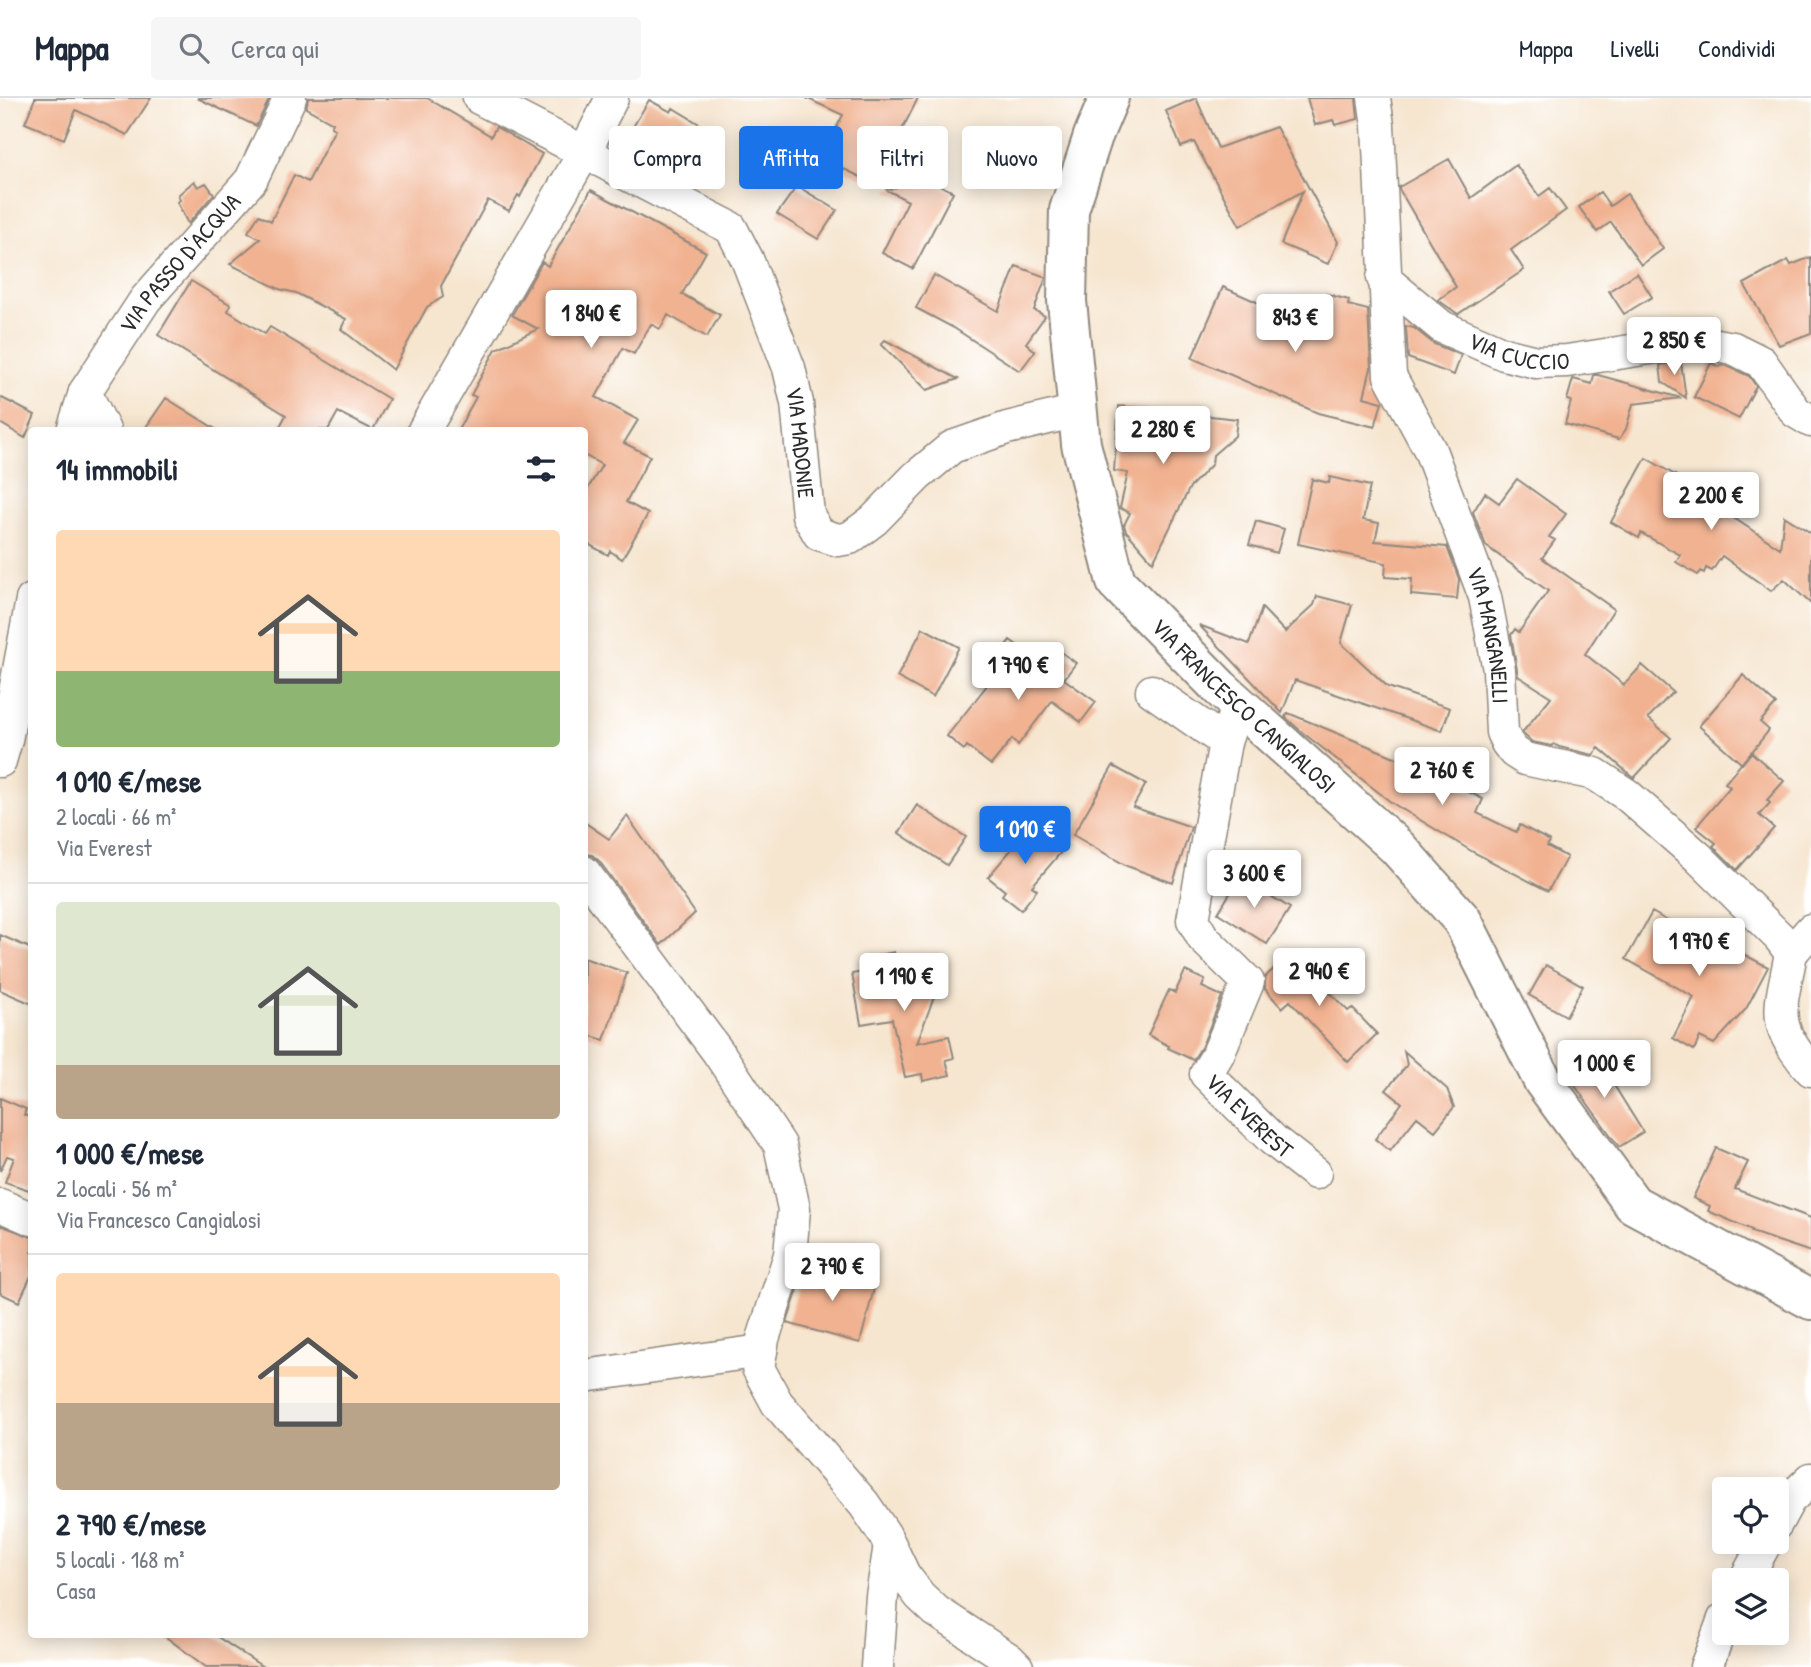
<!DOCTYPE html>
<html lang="it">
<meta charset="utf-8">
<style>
body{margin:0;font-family:"Patrick Hand",sans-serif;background:#f6f6f7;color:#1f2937;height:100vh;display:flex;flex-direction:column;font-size:26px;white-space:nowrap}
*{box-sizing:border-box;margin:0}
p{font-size:23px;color:#747a83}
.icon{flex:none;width:38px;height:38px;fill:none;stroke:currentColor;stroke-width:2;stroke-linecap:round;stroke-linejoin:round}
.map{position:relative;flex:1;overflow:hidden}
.side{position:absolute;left:28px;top:329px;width:560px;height:1211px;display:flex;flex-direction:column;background:#fff;border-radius:7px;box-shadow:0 4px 18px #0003}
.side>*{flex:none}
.hud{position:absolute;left:609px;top:28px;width:665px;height:63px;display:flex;gap:14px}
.controls{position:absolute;left:1712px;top:1379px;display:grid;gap:14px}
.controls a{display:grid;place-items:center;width:77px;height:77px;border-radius:7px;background:#fff;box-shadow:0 4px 18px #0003;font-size:35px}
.price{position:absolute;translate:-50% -60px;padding:0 16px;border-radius:7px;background:#fff;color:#222;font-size:23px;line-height:46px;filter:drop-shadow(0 2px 4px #0008)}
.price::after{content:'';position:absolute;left:50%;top:42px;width:21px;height:16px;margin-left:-10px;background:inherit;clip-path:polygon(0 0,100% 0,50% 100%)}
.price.current{background:#1a73e8;color:#fff}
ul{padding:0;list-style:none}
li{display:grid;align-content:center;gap:14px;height:371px;padding:0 28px}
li+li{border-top:2px solid #e0e1e3}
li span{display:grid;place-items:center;height:217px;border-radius:7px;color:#555}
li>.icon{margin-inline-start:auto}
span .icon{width:126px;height:126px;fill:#fffc;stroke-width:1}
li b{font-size:30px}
h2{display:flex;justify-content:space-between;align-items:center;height:84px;padding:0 28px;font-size:30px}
.chip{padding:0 24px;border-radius:7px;background:#fff;box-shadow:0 4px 18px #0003;font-size:24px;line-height:63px}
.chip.current{background:#1a73e8;color:#fff}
header{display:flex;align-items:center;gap:42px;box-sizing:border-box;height:98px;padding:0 35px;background:#fff;border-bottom:2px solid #e0e1e3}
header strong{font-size:33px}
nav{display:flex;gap:38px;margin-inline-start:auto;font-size:24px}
.search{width:490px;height:63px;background:#f6f6f7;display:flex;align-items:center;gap:18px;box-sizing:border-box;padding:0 24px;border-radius:7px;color:#747a83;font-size:26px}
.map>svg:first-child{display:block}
.building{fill:#f1b291}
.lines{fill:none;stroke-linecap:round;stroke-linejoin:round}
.minor-casing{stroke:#90887e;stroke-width:35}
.tertiary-casing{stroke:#90887e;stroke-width:42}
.minor{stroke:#fff;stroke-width:32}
.tertiary{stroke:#fff;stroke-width:38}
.labels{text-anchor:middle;stroke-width:5;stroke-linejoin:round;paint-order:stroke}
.street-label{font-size:23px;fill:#2b2b2b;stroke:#fff}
</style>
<header>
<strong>Mappa</strong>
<div class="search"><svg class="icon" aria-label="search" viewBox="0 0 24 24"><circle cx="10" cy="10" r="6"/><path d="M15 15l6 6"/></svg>Cerca qui</div>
<nav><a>Mappa</a><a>Livelli</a><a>Condividi</a></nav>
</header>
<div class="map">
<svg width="1811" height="1569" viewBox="0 0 1811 1569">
<rect width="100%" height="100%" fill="#fff"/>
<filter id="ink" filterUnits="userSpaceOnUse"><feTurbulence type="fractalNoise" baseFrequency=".0143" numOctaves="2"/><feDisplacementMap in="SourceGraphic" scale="14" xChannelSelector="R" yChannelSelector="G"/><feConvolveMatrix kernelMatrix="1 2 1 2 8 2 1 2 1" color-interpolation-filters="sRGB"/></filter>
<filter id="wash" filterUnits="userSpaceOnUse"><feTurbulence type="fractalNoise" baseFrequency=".00686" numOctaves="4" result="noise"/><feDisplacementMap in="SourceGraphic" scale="28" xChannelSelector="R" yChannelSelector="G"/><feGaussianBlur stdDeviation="1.57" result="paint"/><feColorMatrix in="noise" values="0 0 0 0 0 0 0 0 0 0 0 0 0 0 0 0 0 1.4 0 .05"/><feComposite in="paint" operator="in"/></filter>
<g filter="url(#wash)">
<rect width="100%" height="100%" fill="#f6e6d0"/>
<g id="blocks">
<path class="building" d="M 35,0 L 151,0 L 127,37 L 76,12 L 64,41 L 25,25 Z
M 197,0 L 270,0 L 256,28 Z
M 308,0 L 427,0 L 491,38 L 496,29 L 542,56 L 520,99 L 518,97 L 509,113 L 488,102 L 441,188 L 443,199 L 427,209 L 393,272 L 341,231 L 346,221 L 296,195 L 279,191 L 230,166 L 260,141 L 248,134 L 259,117 L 271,123 L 294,77 L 308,84 L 335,31 L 331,29 L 333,25 L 306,10 Z
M 806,0 L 918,0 L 875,86 L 821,60 L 843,17 Z
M 1196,0 L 1218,50 L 1276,29 L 1338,144 L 1328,166 L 1281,146 L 1303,93 L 1240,128 L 1194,44 L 1181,49 L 1166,13 Z
M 1307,0 L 1356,0 L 1358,21 L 1335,27 L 1333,22 L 1315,27 Z
M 649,2 L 671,14 L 673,10 L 701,27 L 699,30 L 705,33 L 680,76 L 624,44 Z
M 1449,61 L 1471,100 L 1516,67 L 1539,98 L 1550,90 L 1566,112 L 1511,152 L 1524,172 L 1458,216 L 1438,202 L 1456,189 L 1399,91 L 1399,89 Z
M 926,80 L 953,94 L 913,171 L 882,155 L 908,103 L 887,92 Z
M 194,83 L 198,89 L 206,85 L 214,96 L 188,126 L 177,104 L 180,102 L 178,97 Z
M 797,88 L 837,112 L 818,141 L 777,116 Z
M 591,92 L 706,154 L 682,196 L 720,217 L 707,239 L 668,217 L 660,231 L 651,226 L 634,256 L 623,250 L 596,299 L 638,322 L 624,345 L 650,358 L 626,404 L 648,416 L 622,461 L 610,453 L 608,457 L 584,444 L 584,397 L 602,367 L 584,357 L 584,332 L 458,332 L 476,299 L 471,297 L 496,251 L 538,231 L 512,217 L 542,164 L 548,168 Z
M 1600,94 L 1610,108 L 1627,96 L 1663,151 L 1641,167 L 1611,124 L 1597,134 L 1579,109 Z
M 1811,159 L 1811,235 L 1779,247 L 1744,186 L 1788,162 L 1791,167 Z
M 1016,168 L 1046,179 L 1034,212 L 1045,218 L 1026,245 L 1035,253 L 1020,273 L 954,230 L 916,210 L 934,177 L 998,213 Z
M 1637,175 L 1652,199 L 1624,216 L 1609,193 Z
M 191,183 L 231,207 L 228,213 L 265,236 L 270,229 L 389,301 L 373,332 L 338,314 L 328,332 L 278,332 L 286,317 L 158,237 Z
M 1223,189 L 1317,231 L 1326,196 L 1349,202 L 1348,207 L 1368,212 L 1371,270 L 1364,299 L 1382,304 L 1375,329 L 1318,315 L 1192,260 Z
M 1406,228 L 1414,230 L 1434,246 L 1461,257 L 1454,277 L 1408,260 Z
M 885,242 L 958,281 L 927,292 L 881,246 Z
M 1681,264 L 1686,300 L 1662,284 L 1660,267 Z
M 1711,265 L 1720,269 L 1721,267 L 1727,268 L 1749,278 L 1756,288 L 1739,321 L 1694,299 Z
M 1594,277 L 1598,277 L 1681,300 L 1633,306 L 1626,331 L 1619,341 L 1565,326 L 1571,303 L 1567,302 L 1573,281 L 1592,286 Z
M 0,299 L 35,317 L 25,340 L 0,325 Z
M 166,300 L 217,332 L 144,332 Z
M 1119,308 L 1237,321 L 1235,338 L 1213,357 L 1212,366 L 1190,389 L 1153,464 L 1126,433 L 1124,427 L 1130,415 L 1120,410 L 1128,375 L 1114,373 Z
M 1646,360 L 1721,404 L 1718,410 L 1780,450 L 1784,418 L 1811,435 L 1811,506 L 1784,481 L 1771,493 L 1722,458 L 1712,473 L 1706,470 L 1704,475 L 1701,473 L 1698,477 L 1676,464 L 1680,457 L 1641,435 L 1639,440 L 1611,424 Z
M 1330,379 L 1370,388 L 1363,422 L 1379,425 L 1375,443 L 1447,449 L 1459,481 L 1457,501 L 1411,497 L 1412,481 L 1385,479 L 1386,465 L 1298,446 L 1312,381 L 1329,385 Z
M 1517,381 L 1566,416 L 1549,439 L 1555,442 L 1542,460 L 1614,511 L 1585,556 L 1624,587 L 1642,567 L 1673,594 L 1648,620 L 1671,640 L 1634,680 L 1599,650 L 1593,657 L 1559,649 L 1554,646 L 1552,648 L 1532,644 L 1522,635 L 1551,599 L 1518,578 L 1511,537 L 1515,531 L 1519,534 L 1548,493 L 1486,448 L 1473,414 L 1485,395 L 1499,405 Z
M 1256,423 L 1284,431 L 1277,455 L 1249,447 Z
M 1317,498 L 1352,507 L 1341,545 L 1388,589 L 1450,610 L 1442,633 L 1295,582 L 1282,615 L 1199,527 L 1249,546 L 1262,510 L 1285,534 L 1314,507 Z
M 923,530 L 959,549 L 933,599 L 897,579 Z
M 1010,542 L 1046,568 L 1057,551 L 1076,565 L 1064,581 L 1096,604 L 1081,624 L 1052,603 L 1018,647 L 1012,641 L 991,667 L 967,648 L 964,652 L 947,638 L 1003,567 L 995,562 Z
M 1743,577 L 1776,606 L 1760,624 L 1769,632 L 1742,666 L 1699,628 Z
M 1288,615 L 1414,667 L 1483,701 L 1477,715 L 1516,734 L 1520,727 L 1550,743 L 1547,748 L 1567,759 L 1548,793 L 1473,754 L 1392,705 L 1302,634 L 1285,619 Z
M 1751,654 L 1784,683 L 1767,702 L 1770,705 L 1759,717 L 1774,730 L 1737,772 L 1713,748 L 1716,745 L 1696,729 L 1730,689 L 1725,685 Z
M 1113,668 L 1146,686 L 1133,709 L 1191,729 L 1173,785 L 1127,768 L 1073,737 Z
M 917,707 L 966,739 L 947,767 L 899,735 Z
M 627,718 L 695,815 L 661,847 L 599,763 L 592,757 L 584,756 L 584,724 L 609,741 Z
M 1032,727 L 1063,752 L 1032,788 L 1037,792 L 1021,812 L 1002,797 L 1005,793 L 988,779 Z
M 1240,779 L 1290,810 L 1267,846 L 1218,815 Z
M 1652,814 L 1718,852 L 1722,845 L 1768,869 L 1746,911 L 1714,946 L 1700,939 L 1694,952 L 1673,940 L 1694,899 L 1626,861 Z
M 0,837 L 32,851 L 32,906 L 0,892 Z
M 894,854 L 896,866 L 914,872 L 923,870 L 939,885 L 917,945 L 949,938 L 954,960 L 946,962 L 950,977 L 923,983 L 922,976 L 905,979 L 892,921 L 861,926 L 852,876 L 873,872 L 871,859 Z
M 584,860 L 627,875 L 604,942 L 584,936 Z
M 1286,860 L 1298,873 L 1304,868 L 1348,913 L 1352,910 L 1377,936 L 1348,964 L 1290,903 L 1282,910 L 1265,891 L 1265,879 Z
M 1546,867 L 1583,888 L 1566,918 L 1529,897 Z
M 1185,873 L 1205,882 L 1202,889 L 1222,898 L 1202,948 L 1193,962 L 1168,950 L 1169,948 L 1148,937 L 1169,892 L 1175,895 Z
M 1404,953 L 1447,991 L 1454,1009 L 1435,1033 L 1417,1019 L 1390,1053 L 1375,1041 L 1402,1005 L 1386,992 L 1407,967 Z
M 1594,955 L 1643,1034 L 1619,1049 L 1565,974 Z
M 0,1000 L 26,1011 L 24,1017 L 32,1020 L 32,1093 L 5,1084 L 14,1060 L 7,1058 L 0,1073 Z
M 1716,1050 L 1748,1064 L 1735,1091 L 1811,1120 L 1811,1154 L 1751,1134 L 1752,1132 L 1708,1113 L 1710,1108 L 1693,1100 Z
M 0,1127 L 32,1139 L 32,1176 L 19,1204 L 0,1195 Z
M 807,1164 L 876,1183 L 860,1245 L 787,1225 Z
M 162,1536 L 213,1536 L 263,1569 L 206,1569 Z"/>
</g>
</g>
<g filter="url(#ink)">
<use href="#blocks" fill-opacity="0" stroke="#90887e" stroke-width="2"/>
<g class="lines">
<g class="minor-casing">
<g id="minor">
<path id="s1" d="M 479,0 L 731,130 L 747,161 L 789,270 L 797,305 L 808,417 L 819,436 L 838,442 L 850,440 L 874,422 L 917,378 L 952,349 L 1007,330 L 1077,313"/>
<path id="s2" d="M 1374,0 L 1378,27 L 1390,278 L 1430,352 L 1485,499 L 1499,572 L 1502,634 L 1507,645 L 1514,654 L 1525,661 L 1595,676 L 1627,697 L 1698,759 L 1779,839 L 1791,855 C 1781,911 1769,925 1811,972"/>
<path id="s3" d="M 1383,180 L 1442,229 L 1504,256 L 1536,264 L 1567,263 L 1694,243 L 1733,250 L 1761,264 L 1796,314 L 1811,323"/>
<path d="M 85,294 L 104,332"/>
<path id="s4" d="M 73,332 L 85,294 L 145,202 L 251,82 L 290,0"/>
<path d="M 424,332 L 584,55 L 612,0"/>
<path d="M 1152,593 L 1225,644"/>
<path id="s5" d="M 1238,606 L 1225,644 L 1193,822 L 1203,840 L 1248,884 L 1218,956 L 1206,976 L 1273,1042 L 1315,1075"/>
<path d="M 0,663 L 6,642 L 32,502"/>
<path d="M 584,774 L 718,954 L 780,1047 L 794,1111 L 790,1157 L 763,1241 L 758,1270 L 777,1305 L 864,1406 L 885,1437 L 904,1477 L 920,1498 L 936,1513 L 1009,1561 L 1017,1569"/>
<path d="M 1791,855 L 1811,832"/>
<path d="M 0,1107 L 32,1121"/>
<path d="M 584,1278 L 761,1253"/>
<path d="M 1776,1426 L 1789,1402 L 1811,1381"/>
<path d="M 1745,1482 L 1766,1444"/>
<path d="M 877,1569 L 882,1498 L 890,1447"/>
<path d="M 1706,1569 L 1724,1521"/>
</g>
</g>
<g class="tertiary-casing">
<g id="tertiary">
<path id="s6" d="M 1109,0 L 1093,38 L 1069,112 L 1067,203 L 1081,346 L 1116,484 L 1220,590 L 1397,749 L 1462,822 L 1543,983 L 1633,1106 L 1811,1202"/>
</g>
</g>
<use href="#minor" class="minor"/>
<use href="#tertiary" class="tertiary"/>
</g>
</g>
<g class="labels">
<g class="street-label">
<text dy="8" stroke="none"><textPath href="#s4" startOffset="200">VIA PASSO D'ACQUA</textPath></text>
<text dy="8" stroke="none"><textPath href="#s3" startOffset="159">VIA CUCCIO</textPath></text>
<text dy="8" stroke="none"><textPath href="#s1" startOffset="511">VIA MADONIE</textPath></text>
<text dy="8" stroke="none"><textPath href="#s2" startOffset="558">VIA MANGANELLI</textPath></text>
<text dy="8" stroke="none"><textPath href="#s6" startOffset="674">VIA FRANCESCO CANGIALOSI</textPath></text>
<text dy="8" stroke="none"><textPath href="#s5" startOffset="466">VIA EVEREST</textPath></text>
</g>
</g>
</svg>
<div class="controls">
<a><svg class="icon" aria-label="locate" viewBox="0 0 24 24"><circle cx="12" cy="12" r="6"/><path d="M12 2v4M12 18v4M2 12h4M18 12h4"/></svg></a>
<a><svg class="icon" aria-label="layers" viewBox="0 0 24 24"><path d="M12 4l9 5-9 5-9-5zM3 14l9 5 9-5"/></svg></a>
</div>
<b class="price" style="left:591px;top:252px">1 840 €</b>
<b class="price" style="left:1295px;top:256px">843 €</b>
<b class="price" style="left:1674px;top:279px">2 850 €</b>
<b class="price" style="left:1163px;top:368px">2 280 €</b>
<b class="price" style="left:1711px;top:434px">2 200 €</b>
<b class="price" style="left:1018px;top:604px">1 790 €</b>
<b class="price" style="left:1442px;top:709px">2 760 €</b>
<b class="price current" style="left:1025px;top:768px">1 010 €</b>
<b class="price" style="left:1254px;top:812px">3 600 €</b>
<b class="price" style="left:1699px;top:880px">1 970 €</b>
<b class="price" style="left:1319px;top:910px">2 940 €</b>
<b class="price" style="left:904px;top:915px">1 190 €</b>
<b class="price" style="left:1604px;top:1002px">1 000 €</b>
<b class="price" style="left:832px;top:1205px">2 790 €</b>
<div class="hud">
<a class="chip">Compra</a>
<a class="chip current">Affitta</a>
<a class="chip">Filtri</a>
<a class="chip">Nuovo</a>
</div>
<section class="side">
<h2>14 immobili<svg class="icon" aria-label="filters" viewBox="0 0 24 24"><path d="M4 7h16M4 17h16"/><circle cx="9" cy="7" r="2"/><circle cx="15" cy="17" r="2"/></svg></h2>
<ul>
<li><span style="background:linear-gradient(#ffd9b3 65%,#8fb573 0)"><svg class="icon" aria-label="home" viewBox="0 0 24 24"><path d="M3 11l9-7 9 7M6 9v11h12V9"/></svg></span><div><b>1 010 €/mese</b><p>2 locali · 66 m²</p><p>Via Everest</p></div></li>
<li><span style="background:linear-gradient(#dfe7d0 75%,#b9a48a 0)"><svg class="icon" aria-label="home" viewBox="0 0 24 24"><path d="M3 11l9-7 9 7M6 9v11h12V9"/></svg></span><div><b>1 000 €/mese</b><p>2 locali · 56 m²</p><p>Via Francesco Cangialosi</p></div></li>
<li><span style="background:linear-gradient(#ffd9b3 60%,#b9a48a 0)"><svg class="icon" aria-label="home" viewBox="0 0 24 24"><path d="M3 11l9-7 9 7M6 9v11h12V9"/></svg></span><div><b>2 790 €/mese</b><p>5 locali · 168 m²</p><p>Casa</p></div></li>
</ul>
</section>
</div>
